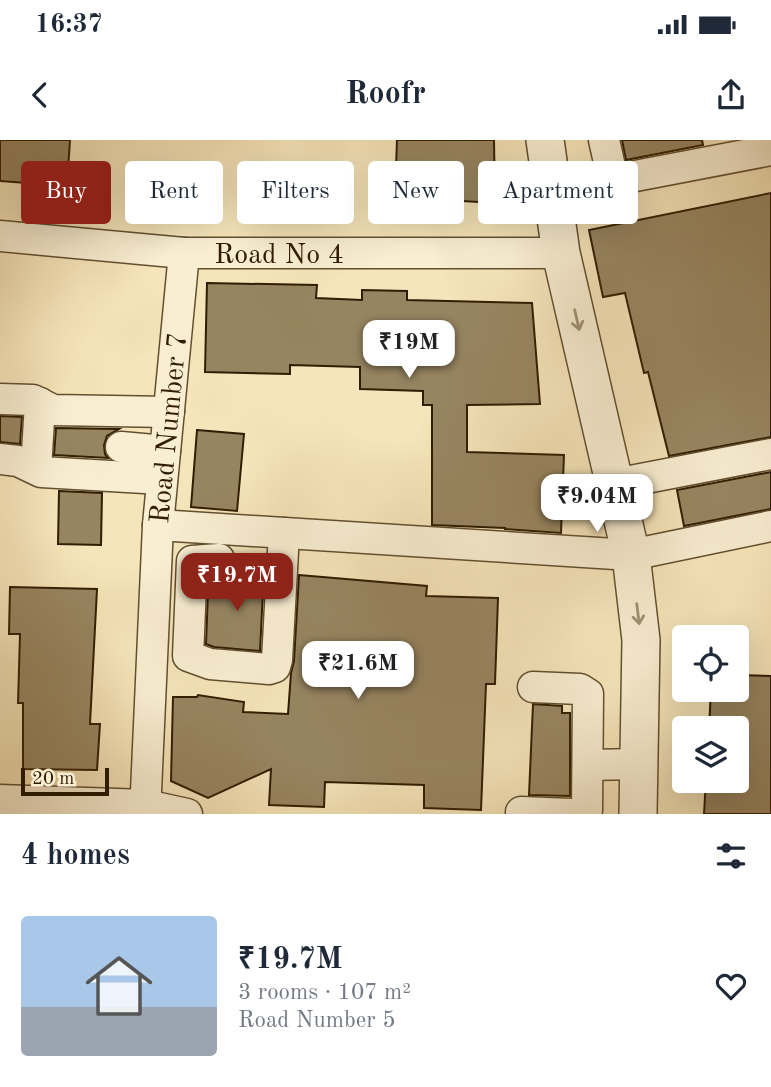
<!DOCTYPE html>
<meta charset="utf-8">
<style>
body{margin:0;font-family:"Old Standard TT",serif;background:#f6f6f7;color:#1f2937;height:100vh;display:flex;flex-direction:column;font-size:26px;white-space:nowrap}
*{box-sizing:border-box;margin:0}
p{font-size:23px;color:#747a83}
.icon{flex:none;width:38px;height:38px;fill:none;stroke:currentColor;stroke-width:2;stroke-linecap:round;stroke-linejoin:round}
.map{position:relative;height:674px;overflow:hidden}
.panel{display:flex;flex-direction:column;background:#fff;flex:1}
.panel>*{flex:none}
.top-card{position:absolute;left:21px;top:21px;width:730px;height:63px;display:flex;gap:14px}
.tools{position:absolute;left:672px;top:485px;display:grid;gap:14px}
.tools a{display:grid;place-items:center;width:77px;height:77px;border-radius:7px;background:#fff;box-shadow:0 7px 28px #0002;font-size:35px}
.scale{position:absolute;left:21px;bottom:18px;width:88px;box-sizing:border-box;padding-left:7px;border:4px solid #311d01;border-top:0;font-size:19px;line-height:24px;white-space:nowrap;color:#311d01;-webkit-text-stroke:5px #f9eed2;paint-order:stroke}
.price{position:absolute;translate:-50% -60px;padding:0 16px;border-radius:14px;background:#fff;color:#222;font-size:23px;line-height:46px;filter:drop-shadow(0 2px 4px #0008)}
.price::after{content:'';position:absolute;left:50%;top:42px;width:21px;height:16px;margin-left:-10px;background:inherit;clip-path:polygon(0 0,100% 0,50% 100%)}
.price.selected{background:#8f2418;color:#fff}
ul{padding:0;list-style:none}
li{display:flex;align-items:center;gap:21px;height:175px;padding:0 21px}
li span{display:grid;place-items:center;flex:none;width:196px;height:140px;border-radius:7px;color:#555}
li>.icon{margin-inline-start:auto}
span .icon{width:84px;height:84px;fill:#fffc;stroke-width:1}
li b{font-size:30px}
h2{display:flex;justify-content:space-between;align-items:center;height:84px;padding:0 21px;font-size:30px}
.chip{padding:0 24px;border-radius:7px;background:#fff;box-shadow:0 7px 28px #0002;font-size:24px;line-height:63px}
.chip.selected{background:#8f2418;color:#fff}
.status{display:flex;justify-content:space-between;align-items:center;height:49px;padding:0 35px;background:#fff;direction:ltr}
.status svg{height:19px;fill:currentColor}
header{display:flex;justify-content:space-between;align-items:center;height:91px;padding:0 21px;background:#fff;font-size:32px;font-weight:700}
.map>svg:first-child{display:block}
.building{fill:#978561;stroke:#311d01;stroke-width:2}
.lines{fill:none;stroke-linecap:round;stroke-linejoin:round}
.minor-casing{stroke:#624f2f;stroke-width:33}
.tertiary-casing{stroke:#624f2f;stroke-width:40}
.minor{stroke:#f9eed2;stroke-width:30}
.tertiary{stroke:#f9eed2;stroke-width:37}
.oneway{stroke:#9f9074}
.labels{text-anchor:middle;stroke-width:7;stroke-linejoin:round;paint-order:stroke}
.street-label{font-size:28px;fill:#311d01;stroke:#f9eed2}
</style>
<div class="status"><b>16:37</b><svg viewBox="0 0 49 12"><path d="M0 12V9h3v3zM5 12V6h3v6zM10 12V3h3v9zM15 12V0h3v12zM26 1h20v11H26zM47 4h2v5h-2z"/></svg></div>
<header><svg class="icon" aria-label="back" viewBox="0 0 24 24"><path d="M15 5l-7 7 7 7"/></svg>Roofr<svg class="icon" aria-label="share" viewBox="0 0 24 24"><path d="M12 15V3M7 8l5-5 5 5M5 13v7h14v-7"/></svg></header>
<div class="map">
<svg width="771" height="674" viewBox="0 0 771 674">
<rect width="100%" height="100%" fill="#f6e5ba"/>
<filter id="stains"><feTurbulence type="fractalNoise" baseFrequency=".00286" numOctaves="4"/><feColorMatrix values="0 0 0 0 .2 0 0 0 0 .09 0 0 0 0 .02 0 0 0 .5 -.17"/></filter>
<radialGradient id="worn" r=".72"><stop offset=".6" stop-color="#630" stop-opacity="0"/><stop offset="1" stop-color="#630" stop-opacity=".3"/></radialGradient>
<path class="building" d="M 0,0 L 70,0 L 67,46 L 0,41 Z
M 397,0 L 494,0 L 495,63 L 395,57 Z
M 622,0 L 702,0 L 703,5 L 626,20 Z
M 771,53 L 771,297 L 669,316 L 648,232 L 644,233 L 625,153 L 603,157 L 589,90 Z
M 207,143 L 317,145 L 316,158 L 362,160 L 362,150 L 407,151 L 407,160 L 532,163 L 540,264 L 467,265 L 467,312 L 564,315 L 561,393 L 505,389 L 505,388 L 432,385 L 432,265 L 423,265 L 423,251 L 360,249 L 360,227 L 290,225 L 290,234 L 205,232 Z
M 0,276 L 22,277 L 20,304 L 0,302 Z
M 56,288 L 119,289 L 107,296 L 104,305 L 105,314 L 108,318 L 54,315 Z
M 197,290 L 244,294 L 237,371 L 191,367 Z
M 771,332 L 771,369 L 684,386 L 677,350 Z
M 59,351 L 102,353 L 101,405 L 58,404 Z
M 234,430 L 264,431 L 260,511 L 214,507 L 206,504 L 208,451 L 233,451 Z
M 299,435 L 427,446 L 426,456 L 498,458 L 495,544 L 486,544 L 481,670 L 424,668 L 424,645 L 325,642 L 324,667 L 269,665 L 271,629 L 208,658 L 171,641 L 173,557 L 197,557 L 198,555 L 244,562 L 243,572 L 288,574 L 291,533 L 294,521 Z
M 10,447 L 97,449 L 90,584 L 100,584 L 97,630 L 23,629 L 23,563 L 18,563 L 20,494 L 9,494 Z
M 737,535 L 771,536 L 771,674 L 704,674 L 706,640 L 737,640 L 737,588 L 709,588 L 711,550 L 737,550 Z
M 533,564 L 562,566 L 562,573 L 570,573 L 570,656 L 529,655 Z"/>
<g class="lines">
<g class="minor-casing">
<g id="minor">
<path d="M 604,0 L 613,40"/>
<path d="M 552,52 L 771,10"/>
<path id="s1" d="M 0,96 L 184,113 L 561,113"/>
<path d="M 0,259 L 33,260 L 53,270 L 169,272"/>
<path d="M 121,307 L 165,311"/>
<path d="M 0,319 L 18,321 L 41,332 L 162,339"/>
<path d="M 36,329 L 40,263"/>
<path d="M 615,344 L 771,314"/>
<path d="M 158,385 L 631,415 L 771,386"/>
<path d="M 219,419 L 192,421 L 188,516 L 210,524 L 269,529 L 275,527 L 277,520 L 284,393"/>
<path d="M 533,547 L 580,549 L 588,554 L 587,670 L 584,674"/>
<path d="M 588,625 L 639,624"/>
<path d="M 0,660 L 146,665 L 187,674"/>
<path d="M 521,672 L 571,674"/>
<path id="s2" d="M 145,674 L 158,385 L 184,113"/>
</g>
</g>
<g class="tertiary-casing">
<path id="tertiary" d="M 545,0 L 561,113 L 631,415 L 641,500 L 638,674"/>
</g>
<use href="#minor" class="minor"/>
<use href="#tertiary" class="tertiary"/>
</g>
<defs><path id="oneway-shaft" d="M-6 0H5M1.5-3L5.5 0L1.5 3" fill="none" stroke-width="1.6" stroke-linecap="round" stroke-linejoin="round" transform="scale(1.75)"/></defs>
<g class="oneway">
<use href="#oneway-shaft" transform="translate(577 180) rotate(77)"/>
<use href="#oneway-shaft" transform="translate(638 474) rotate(83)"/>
</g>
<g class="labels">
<g class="street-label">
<text dy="10" stroke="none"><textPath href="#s1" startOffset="280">Road No 4</textPath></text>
<text dy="10" stroke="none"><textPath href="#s2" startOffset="387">Road Number 7</textPath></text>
</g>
</g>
<rect width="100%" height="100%" filter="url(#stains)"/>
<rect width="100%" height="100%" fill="url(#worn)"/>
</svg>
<div class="tools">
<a><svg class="icon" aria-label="locate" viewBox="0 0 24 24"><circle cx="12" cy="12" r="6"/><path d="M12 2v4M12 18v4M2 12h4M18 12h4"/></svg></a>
<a><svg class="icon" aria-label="layers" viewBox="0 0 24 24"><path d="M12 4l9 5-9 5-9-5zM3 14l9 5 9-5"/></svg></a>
</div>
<div class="scale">20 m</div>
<b class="price" style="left:409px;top:240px">₹19M</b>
<b class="price" style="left:597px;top:394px">₹9.04M</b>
<b class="price selected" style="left:237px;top:473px">₹19.7M</b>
<b class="price" style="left:358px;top:561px">₹21.6M</b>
<div class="top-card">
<a class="chip selected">Buy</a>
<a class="chip">Rent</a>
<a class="chip">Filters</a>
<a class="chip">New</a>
<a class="chip">Apartment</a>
</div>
</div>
<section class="panel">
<h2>4 homes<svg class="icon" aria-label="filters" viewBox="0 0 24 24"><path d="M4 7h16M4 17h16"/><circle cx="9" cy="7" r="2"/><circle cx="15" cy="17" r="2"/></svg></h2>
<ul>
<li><span style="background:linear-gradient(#a9c7e8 65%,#9aa5b1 0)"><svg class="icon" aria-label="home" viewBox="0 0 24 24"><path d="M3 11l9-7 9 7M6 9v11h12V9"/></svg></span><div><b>₹19.7M</b><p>3 rooms · 107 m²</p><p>Road Number 5</p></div><svg class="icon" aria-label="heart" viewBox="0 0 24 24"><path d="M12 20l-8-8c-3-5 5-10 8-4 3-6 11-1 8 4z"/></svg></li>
</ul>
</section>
